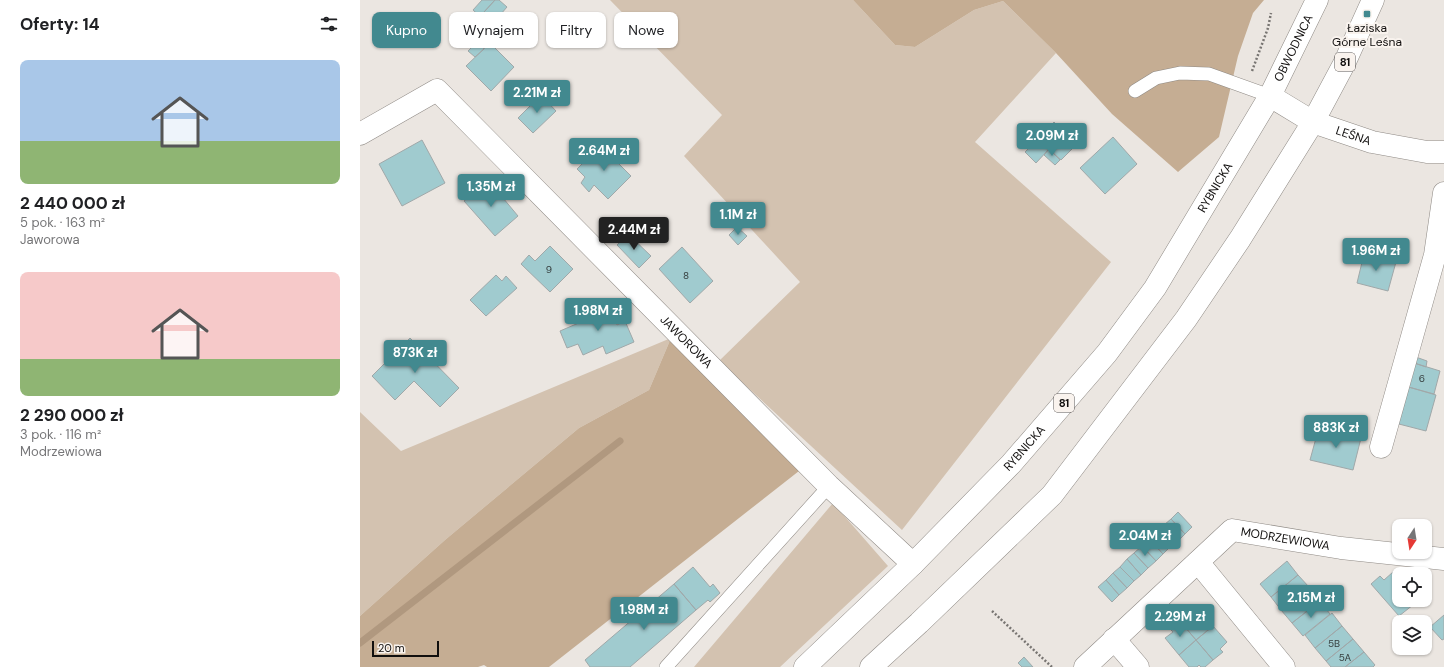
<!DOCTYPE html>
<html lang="pl">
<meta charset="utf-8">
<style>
body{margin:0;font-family:"DM Sans",sans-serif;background:#f2f2f2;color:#202124;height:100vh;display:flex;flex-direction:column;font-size:15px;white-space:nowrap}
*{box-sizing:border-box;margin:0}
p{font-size:13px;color:#757577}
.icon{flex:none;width:22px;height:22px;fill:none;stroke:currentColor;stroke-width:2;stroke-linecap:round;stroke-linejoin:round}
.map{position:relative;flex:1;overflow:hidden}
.sheet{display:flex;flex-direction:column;background:#fff;width:360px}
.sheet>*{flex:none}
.banner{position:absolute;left:12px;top:12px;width:380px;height:36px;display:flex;gap:8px}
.needle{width:26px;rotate:192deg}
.fabs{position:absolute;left:1032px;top:519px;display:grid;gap:8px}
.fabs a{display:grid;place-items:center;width:40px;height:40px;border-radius:8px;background:#fff;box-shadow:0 1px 3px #0004;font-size:20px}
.scale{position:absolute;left:12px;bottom:10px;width:67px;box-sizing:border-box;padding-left:4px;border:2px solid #110f0e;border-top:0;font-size:11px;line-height:14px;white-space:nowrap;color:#110f0e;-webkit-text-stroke:3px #f9f3ee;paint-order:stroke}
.price{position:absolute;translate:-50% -34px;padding:0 9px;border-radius:4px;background:#42898f;color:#fff;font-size:13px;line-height:26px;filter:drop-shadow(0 1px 2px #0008)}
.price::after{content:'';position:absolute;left:50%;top:24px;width:12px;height:9px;margin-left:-6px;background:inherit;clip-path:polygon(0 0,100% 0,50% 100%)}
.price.current{background:#222;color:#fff}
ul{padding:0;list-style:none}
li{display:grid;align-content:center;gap:8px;height:212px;padding:0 20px}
li span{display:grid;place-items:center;height:124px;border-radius:8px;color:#555}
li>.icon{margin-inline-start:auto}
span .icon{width:72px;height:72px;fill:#fffc;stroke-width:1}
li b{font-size:17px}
h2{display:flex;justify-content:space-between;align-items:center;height:48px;padding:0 20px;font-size:17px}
.pill{padding:0 14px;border-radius:8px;background:#fff;box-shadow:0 1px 3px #0004;font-size:14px;line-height:36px}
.pill.current{background:#42898f;color:#fff}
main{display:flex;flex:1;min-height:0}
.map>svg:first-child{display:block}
.green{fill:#d3c2b0}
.forest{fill:#c5ad93}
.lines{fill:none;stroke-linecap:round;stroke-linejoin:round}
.stream{stroke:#b0987f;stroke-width:7}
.building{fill:#a0cbcf;stroke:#a0a8a9}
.lane-casing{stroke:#8f8a85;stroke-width:14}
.street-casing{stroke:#8f8a85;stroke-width:23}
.primary-casing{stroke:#8f8a85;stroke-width:23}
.path{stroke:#787572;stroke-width:2.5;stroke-dasharray:2 2;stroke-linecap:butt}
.lane{stroke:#fff;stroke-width:13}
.street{stroke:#fff;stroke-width:22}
.primary{stroke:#fff;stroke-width:22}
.poi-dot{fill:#42898f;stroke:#f9f3ee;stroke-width:1.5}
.labels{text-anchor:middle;stroke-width:4;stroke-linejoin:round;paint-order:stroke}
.number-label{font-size:10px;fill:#353e3e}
.shield{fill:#f9f3ee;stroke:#575351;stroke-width:1}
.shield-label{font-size:11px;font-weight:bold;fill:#110f0e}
.poi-label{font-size:12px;fill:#110f0e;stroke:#f9f3ee}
.street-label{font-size:12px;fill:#110f0e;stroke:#f9f3ee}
</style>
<main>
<section class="sheet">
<h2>Oferty: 14<svg class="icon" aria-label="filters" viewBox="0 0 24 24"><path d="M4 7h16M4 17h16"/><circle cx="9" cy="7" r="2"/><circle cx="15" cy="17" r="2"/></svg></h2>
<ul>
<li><span style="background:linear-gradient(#a9c7e8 65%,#8fb573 0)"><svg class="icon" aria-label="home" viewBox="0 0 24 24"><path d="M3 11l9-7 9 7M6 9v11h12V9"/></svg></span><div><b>2 440 000 zł</b><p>5 pok. · 163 m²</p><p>Jaworowa</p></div></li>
<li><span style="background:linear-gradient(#f6c9c9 70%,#8fb573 0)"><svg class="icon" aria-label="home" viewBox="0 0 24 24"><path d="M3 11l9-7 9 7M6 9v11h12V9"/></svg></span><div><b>2 290 000 zł</b><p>3 pok. · 116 m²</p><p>Modrzewiowa</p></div></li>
</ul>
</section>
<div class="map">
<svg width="1084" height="667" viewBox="0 0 1084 667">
<rect width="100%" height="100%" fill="#ebe6e1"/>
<path class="green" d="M 250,0 L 493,0 L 535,45 L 555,47 L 614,10 L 643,1 L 696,53 L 615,142 L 751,262 L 542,530 L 359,361 L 440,282 L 324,156 L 362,115 Z
M 311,338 L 289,390 L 219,428 L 85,540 L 0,616 L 0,412 L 41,451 Z
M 473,503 L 528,566 L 420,667 L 334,667 Z"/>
<path class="forest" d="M 493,0 L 904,0 L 893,13 L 878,56 L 859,137 L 818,172 L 752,114 L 696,53 L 643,1 L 614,10 L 555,47 L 535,45 Z
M 311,338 L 439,471 L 189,667 L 127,667 L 124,665 L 118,667 L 0,667 L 0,616 L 85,540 L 219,428 L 289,390 Z"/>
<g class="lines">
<path class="stream" d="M 0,643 L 260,441"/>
</g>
<path class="building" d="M 122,0 L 135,0 L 124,12 L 127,16 L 124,20 L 113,10 Z
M 135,0 L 139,0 L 147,7 L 134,22 L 124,12 Z
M 118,41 L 124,49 L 115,57 L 108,51 Z
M 130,43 L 154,67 L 131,91 L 106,66 Z
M 181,95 L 196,111 L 173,133 L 158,118 Z
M 694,122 L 705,133 L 689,149 L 678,139 Z
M 705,133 L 717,144 L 701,160 L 689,149 Z
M 753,137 L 777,164 L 745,194 L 720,168 Z
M 678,139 L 689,149 L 676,163 L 665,152 Z
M 62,140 L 85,183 L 42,206 L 19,164 Z
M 240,146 L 249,154 L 254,149 L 264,158 L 259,164 L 271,176 L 248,199 L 234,185 L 229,192 L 221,183 L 225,177 L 217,169 Z
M 689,149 L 700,160 L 695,165 L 684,155 Z
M 128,180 L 158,216 L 135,236 L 104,201 Z
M 377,227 L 387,236 L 378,245 L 369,235 Z
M 268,234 L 291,256 L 279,268 L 257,245 Z
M 190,246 L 213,269 L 190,292 L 161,264 L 169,255 L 175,261 Z
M 322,247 L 353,281 L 330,303 L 299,269 Z
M 1022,251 L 1038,255 L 1036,262 L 1020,258 Z
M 1004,254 L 1036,262 L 1028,291 L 997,283 Z
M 136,275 L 142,281 L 146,276 L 157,288 L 126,316 L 110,300 Z
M 248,304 L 257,325 L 265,321 L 274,342 L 246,354 L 243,346 L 223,355 L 218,344 L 207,348 L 200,331 L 221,322 L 219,316 Z
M 50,338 L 99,388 L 80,407 L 54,381 L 35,400 L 12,376 Z
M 1053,356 L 1067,361 L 1066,367 L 1051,362 Z
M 1051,362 L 1080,371 L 1074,394 L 1045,386 Z
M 1045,386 L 1076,395 L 1066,431 L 1035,423 Z
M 959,427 L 1001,438 L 993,470 L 950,460 Z
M 818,512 L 832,527 L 825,534 L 811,519 Z
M 811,519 L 825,534 L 818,541 L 804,525 Z
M 804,525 L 818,541 L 810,547 L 796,532 Z
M 796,532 L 810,547 L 803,554 L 789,539 Z
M 789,539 L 803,554 L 796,561 L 782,546 Z
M 782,546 L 796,561 L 788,568 L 774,553 Z
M 774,553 L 788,568 L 781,575 L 767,559 Z
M 767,559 L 781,575 L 774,581 L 760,567 Z
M 927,561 L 938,575 L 911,597 L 900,584 Z
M 333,567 L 350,587 L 353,584 L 360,593 L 350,602 L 348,600 L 336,610 L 314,584 Z
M 760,567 L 774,581 L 767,588 L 753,573 Z
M 1033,572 L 1039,579 L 1039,600 L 1058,601 L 1039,616 L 1011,584 L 1020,576 L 1024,580 Z
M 753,573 L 767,588 L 759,595 L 746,580 Z
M 938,575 L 949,587 L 921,610 L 911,597 Z
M 746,580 L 759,595 L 752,602 L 738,587 Z
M 314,584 L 336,610 L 270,667 L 230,667 L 225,660 Z
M 949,587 L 960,601 L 932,623 L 921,610 Z
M 960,601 L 970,614 L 943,636 L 932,623 Z
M 840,610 L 853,626 L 836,640 L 819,620 L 830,611 L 833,615 Z
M 972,613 L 982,626 L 955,648 L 945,635 Z
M 1084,615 L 1084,639 L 1082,640 L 1070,627 Z
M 819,620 L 836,640 L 819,655 L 805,638 L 813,632 L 809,628 Z
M 853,626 L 867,642 L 860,649 L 863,652 L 853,660 L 836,640 Z
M 982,626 L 993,639 L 966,661 L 955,648 Z
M 993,639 L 1004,652 L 985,667 L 971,667 L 966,661 Z
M 836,640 L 853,660 L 845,667 L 841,667 L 839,665 L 837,667 L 829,667 L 819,655 Z
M 1004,652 L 1015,665 L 1013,667 L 985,667 Z
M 664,657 L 673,667 L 662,667 L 658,663 Z"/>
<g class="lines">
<g class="lane-casing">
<path id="lane" d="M 775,91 L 796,78 L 820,73 L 849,74 L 910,96
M 306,667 L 469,486"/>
</g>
<g class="street-casing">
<g id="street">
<path id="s1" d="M 910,96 L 953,122 L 1012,142 L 1067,152 L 1084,152"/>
<path id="s2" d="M 0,134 L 77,90 L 469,486 L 553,564"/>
<path d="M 1021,447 L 1075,255 L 1084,193"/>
<path d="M 838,562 L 924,667"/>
<path d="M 754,639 L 778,667"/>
<path id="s3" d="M 725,667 L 872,530 L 981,548 L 1084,559"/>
</g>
</g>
<g class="primary-casing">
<g id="primary">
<path id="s4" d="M 445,667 L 553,564 L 651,464 L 747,353 L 795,288 L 910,96 L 957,0"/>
<path d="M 511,667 L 559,623 L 692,495 L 826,319 L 880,239 L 953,122 L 984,64 L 1013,0"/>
</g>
</g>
<path class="path" d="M 892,71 L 908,28 L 911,13
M 632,611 L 692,667"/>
<use href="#lane" class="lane"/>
<use href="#street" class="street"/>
<use href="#primary" class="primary"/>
</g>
<rect class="poi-dot" x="1003" y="10" width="8" height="8" rx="2"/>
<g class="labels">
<g class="number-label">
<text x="189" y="273">9</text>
<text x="326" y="279">8</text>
<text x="1062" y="382">6</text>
<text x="974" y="647">5B</text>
<text x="985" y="661">5A</text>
</g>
<g class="shield">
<rect x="975" y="53" width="20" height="18" rx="3"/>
<rect x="694" y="394" width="20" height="18" rx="3"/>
</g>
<g class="shield-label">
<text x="985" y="66">81</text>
<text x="704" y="407">81</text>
</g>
<g class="poi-label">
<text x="1007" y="32">Łaziska<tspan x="1007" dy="14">Górne Leśna</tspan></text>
</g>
<g class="street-label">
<text dy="4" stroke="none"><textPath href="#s4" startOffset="794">OBWODNICA</textPath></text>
<text dy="4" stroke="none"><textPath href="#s1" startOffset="93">LEŚNA</textPath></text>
<text dy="4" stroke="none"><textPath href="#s4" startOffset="634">RYBNICKA</textPath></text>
<text dy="4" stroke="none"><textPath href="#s2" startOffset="443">JAWOROWA</textPath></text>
<text dy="4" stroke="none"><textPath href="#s4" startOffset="310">RYBNICKA</textPath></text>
<text dy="4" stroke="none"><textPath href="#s3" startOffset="255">MODRZEWIOWA</textPath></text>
</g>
</g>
</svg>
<div class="fabs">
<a><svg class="needle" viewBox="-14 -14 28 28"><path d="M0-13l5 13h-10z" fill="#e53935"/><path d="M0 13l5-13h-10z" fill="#757577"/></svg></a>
<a><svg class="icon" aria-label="locate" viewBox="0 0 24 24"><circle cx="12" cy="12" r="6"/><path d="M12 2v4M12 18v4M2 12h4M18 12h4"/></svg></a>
<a><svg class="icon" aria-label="layers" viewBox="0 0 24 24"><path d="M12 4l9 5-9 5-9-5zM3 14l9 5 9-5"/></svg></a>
</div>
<div class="scale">20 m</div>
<b class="price" style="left:177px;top:114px">2.21M zł</b>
<b class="price" style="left:692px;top:157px">2.09M zł</b>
<b class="price" style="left:244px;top:172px">2.64M zł</b>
<b class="price" style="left:131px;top:208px">1.35M zł</b>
<b class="price" style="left:378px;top:236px">1.1M zł</b>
<b class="price current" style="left:274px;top:251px">2.44M zł</b>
<b class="price" style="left:1016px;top:272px">1.96M zł</b>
<b class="price" style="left:238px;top:332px">1.98M zł</b>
<b class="price" style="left:55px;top:374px">873K zł</b>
<b class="price" style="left:976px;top:449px">883K zł</b>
<b class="price" style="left:785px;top:557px">2.04M zł</b>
<b class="price" style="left:951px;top:619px">2.15M zł</b>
<b class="price" style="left:284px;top:631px">1.98M zł</b>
<b class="price" style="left:820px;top:638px">2.29M zł</b>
<div class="banner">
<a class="pill current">Kupno</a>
<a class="pill">Wynajem</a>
<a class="pill">Filtry</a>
<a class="pill">Nowe</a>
</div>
</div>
</main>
